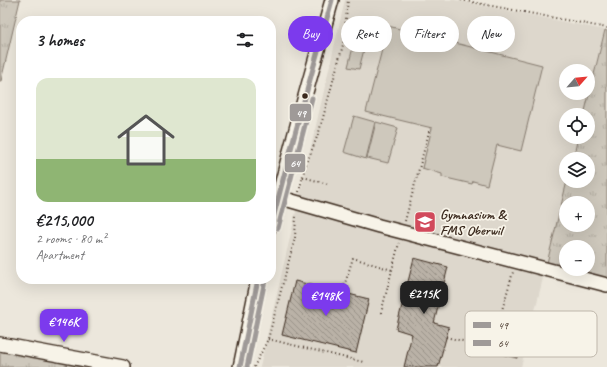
<!DOCTYPE html>
<meta charset="utf-8">
<style>
body{margin:0;font-family:Caveat,sans-serif;background:#f2f2f2;color:#202124;height:100vh;display:flex;flex-direction:column;font-size:15px;white-space:nowrap}
*{box-sizing:border-box;margin:0}
p{font-size:13px;color:#757577}
.icon{flex:none;width:22px;height:22px;fill:none;stroke:currentColor;stroke-width:2;stroke-linecap:round;stroke-linejoin:round}
.map{position:relative;flex:1;overflow:hidden}
.details{position:absolute;left:16px;top:16px;width:260px;height:268px;display:flex;flex-direction:column;background:#fff;border-radius:16px;box-shadow:0 4px 16px #0002}
.details>*{flex:none}
.banner{position:absolute;left:288px;top:16px;width:259px;height:36px;display:flex;gap:8px}
.needle{width:26px;rotate:63deg}
.fabs{position:absolute;left:559px;top:64px;display:grid;gap:8px}
.fabs a{display:grid;place-items:center;width:36px;height:36px;border-radius:50%;background:#fff;box-shadow:0 4px 16px #0002;font-size:20px}
.price{position:absolute;translate:-50% -34px;padding:0 9px;border-radius:8px;background:#7c3aed;color:#fff;font-size:13px;line-height:26px;filter:drop-shadow(0 1px 2px #0008)}
.price::after{content:'';position:absolute;left:50%;top:24px;width:12px;height:9px;margin-left:-6px;background:inherit;clip-path:polygon(0 0,100% 0,50% 100%)}
.price.selected{background:#222;color:#fff}
ul{padding:0;list-style:none}
li{display:grid;align-content:center;gap:8px;height:212px;padding:0 20px}
li+li{border-top:1px solid #e0e0e0}
li span{display:grid;place-items:center;height:124px;border-radius:12px;color:#555}
li>.icon{margin-inline-start:auto}
span .icon{width:72px;height:72px;fill:#fffc;stroke-width:1}
li b{font-size:17px}
h2{display:flex;justify-content:space-between;align-items:center;height:48px;padding:0 20px;font-size:17px}
.chip{padding:0 14px;border-radius:18px;background:#fff;box-shadow:0 4px 16px #0002;font-size:14px;line-height:36px}
.chip.selected{background:#7c3aed;color:#fff}
.map>svg:first-child{display:block}
.built{fill:#ddd7cc;fill-rule:evenodd}
.grass{fill:url(#grass-tufts);stroke:#84796d;fill-rule:evenodd}
.garden{fill:#cec8bc;stroke:#84796d}
.building{fill:url(#building-back-hatch);stroke:#3b2a1e}
.lines{fill:none;stroke-linecap:round;stroke-linejoin:round}
.minor-casing{stroke:#3b2a1e;stroke-width:16}
.path{stroke:#3b2a1e;stroke-width:2;stroke-dasharray:1 3;stroke-linecap:butt}
.minor{stroke:#f7f3e8;stroke-width:13}
.bus-1-casing{stroke:#f7f3e8;stroke-width:8}
.bus-2-casing{stroke:#f7f3e8;stroke-width:8}
.bus-1{stroke:#9f9a98;stroke-width:5}
.bus-2{stroke:#9f9a98;stroke-width:5}
.bus-dot{fill:#3b2a1e;stroke:#f7f3e8;stroke-width:1.5}
.labels{text-anchor:middle;stroke-width:3.5;stroke-linejoin:round;paint-order:stroke}
.poi-label{font-size:14px;font-weight:bold;fill:#3b2a1e;stroke:#f7f3e8;text-anchor:start}
.key{fill:#f7f3e8;stroke:#bfb7ab;stroke-width:1}
.key-label{font-size:11px;fill:#3b2a1e}
.line-badge{stroke:#f7f3e8;stroke-width:1.5}
.badge-label{font-size:11px;text-anchor:middle;font-weight:bold;fill:#fff}
</style>
<div class="map">
<svg width="607" height="367" viewBox="0 0 607 367">
<defs>
<pattern id="grass-tufts" width="24" height="20" patternUnits="userSpaceOnUse"><rect width="24" height="20" fill="#cec8bc"/><path d="M3 7l-1-3M5 7V3M7 7l1-3M15 17l-1-3M17 17v-4M19 17l1-3" fill="none" stroke="#b2aca1"/></pattern>
<pattern id="building-back-hatch" width="6" height="6" patternUnits="userSpaceOnUse"><rect width="6" height="6" fill="#bab2a7"/><path d="M-1 5l2 2M0 0l6 6M5-1l2 2" fill="none" stroke="#989187"/></pattern>
</defs>
<rect width="100%" height="100%" fill="#ece7dc"/>
<filter id="ink" filterUnits="userSpaceOnUse"><feTurbulence type="fractalNoise" baseFrequency=".025" numOctaves="2"/><feDisplacementMap in="SourceGraphic" scale="8" xChannelSelector="R" yChannelSelector="G"/><feConvolveMatrix kernelMatrix="1 2 1 2 8 2 1 2 1" color-interpolation-filters="sRGB"/></filter>
<g filter="url(#ink)">
<path class="built" d="M 345,0 L 455,0 L 605,30 L 584,115 L 566,115 L 566,137 L 578,137 L 573,159 L 566,159 L 566,181 L 567,181 L 521,367 L 260,367 ZM 566,71 L 588,71 L 588,93 L 566,93 Z"/>
<path class="grass" d="M 0,0 L 20,0 L 1,81 L 0,81 Z
M 605,30 L 607,31 L 607,280 L 568,269 L 588,269 L 588,247 L 566,247 L 566,268 L 547,263 L 567,181 L 588,181 L 588,159 L 573,159 L 578,137 L 588,137 L 588,115 L 584,115 ZM 566,203 L 588,203 L 588,225 L 566,225 Z
M 0,348 L 100,367 L 0,367 Z"/>
<path class="garden" d="M 388,26 L 542,65 L 521,151 L 497,145 L 487,185 L 473,181 L 472,184 L 442,177 L 442,174 L 422,168 L 432,128 L 366,112 Z
M 357,31 L 368,34 L 359,69 L 348,67 Z
M 354,116 L 375,122 L 366,159 L 344,152 Z
M 376,122 L 398,128 L 388,163 L 367,158 Z"/>
<path class="building" d="M 414,258 L 448,267 L 434,323 L 449,327 L 438,367 L 404,367 L 412,334 L 396,329 Z
M 295,281 L 369,299 L 356,353 L 282,335 Z
M 497,336 L 520,343 L 517,358 L 493,352 Z"/>
<g class="lines">
<g class="minor-casing">
<path id="minor" d="M 278,197 L 379,226 L 607,285
M 271,226 C 289,150 311,75 332,0
M 0,344 L 123,367
M 240,367 L 258,279"/>
</g>
<path class="path" d="M 461,0 L 607,28
M 303,177 L 328,184
M 299,192 L 305,167 L 319,132 L 343,45 L 348,0
M 405,221 L 430,128
M 342,293 L 353,258 L 392,270
M 381,313 L 399,243
M 446,337 L 491,348 L 513,272
M 268,339 L 363,362
M 254,367 L 268,339 L 295,238 L 296,214"/>
<use href="#minor" class="minor"/>
<g class="bus-1-casing">
<path id="bus-1" d="M 271,226 L 293,141 L 332,0
M 240,367 L 258,279"/>
</g>
<g class="bus-2-casing">
<path id="bus-2" d="M 278,228 L 312,98
M 247,367 L 265,280"/>
</g>
<use href="#bus-1" class="bus-1"/>
<use href="#bus-2" class="bus-2"/>
</g>
</g>
<defs>
<g id="school-square" transform="scale(1.15)"><rect x="-9" y="-9" width="18" height="18" rx="4" fill="#d1495b" stroke="#f7f3e8"/><path d="M0-5L7-2L0 1L-7-2ZM-4 1L0 2.5L4 1V4Q0 6-4 4Z" fill="#fff"/></g>
</defs>
<g fill-rule="evenodd">
<use href="#school-square" x="425" y="222"/>
</g>
<circle class="bus-dot" cx="305" cy="96" r="3.5"/>
<g class="labels">
<g class="poi-label">
<text x="440" y="219">Gymnasium &amp;<tspan x="440" dy="16">FMS Oberwil</tspan></text>
</g>
</g>
<rect x="465" y="311" width="132" height="46" rx="6" class="key"/>
<rect x="473" y="322" width="18" height="6" fill="#9f9a98"/>
<rect x="473" y="340" width="18" height="6" fill="#9f9a98"/>
<g class="key-label">
<text x="498" y="329">49</text>
<text x="498" y="347">64</text>
</g>
<g class="line-badge">
<rect x="289" y="103" width="23" height="19" rx="4" fill="#9f9a98"/>
<rect x="284" y="153" width="22" height="20" rx="4" fill="#9f9a98"/>
</g>
<g class="badge-label">
<text x="301" y="117">49</text>
<text x="295" y="167">64</text>
</g>
</svg>
<div class="fabs">
<a><svg class="needle" viewBox="-14 -14 28 28"><path d="M0-13l5 13h-10z" fill="#e53935"/><path d="M0 13l5-13h-10z" fill="#757577"/></svg></a>
<a><svg class="icon" aria-label="locate" viewBox="0 0 24 24"><circle cx="12" cy="12" r="6"/><path d="M12 2v4M12 18v4M2 12h4M18 12h4"/></svg></a>
<a><svg class="icon" aria-label="layers" viewBox="0 0 24 24"><path d="M12 4l9 5-9 5-9-5zM3 14l9 5 9-5"/></svg></a>
<a>+</a>
<a>−</a>
</div>
<b class="price selected" style="left:424px;top:315px">€215K</b>
<b class="price" style="left:326px;top:317px">€148K</b>
<b class="price" style="left:64px;top:343px">€146K</b>
<div class="banner">
<a class="chip selected">Buy</a>
<a class="chip">Rent</a>
<a class="chip">Filters</a>
<a class="chip">New</a>
</div>
<section class="details">
<h2>3 homes<svg class="icon" aria-label="filters" viewBox="0 0 24 24"><path d="M4 7h16M4 17h16"/><circle cx="9" cy="7" r="2"/><circle cx="15" cy="17" r="2"/></svg></h2>
<ul>
<li><span style="background:linear-gradient(#dfe7d0 65%,#8fb573 0)"><svg class="icon" aria-label="home" viewBox="0 0 24 24"><path d="M3 11l9-7 9 7M6 9v11h12V9"/></svg></span><div><b>€215,000</b><p>2 rooms · 80 m²</p><p>Apartment</p></div></li>
</ul>
</section>
</div>
